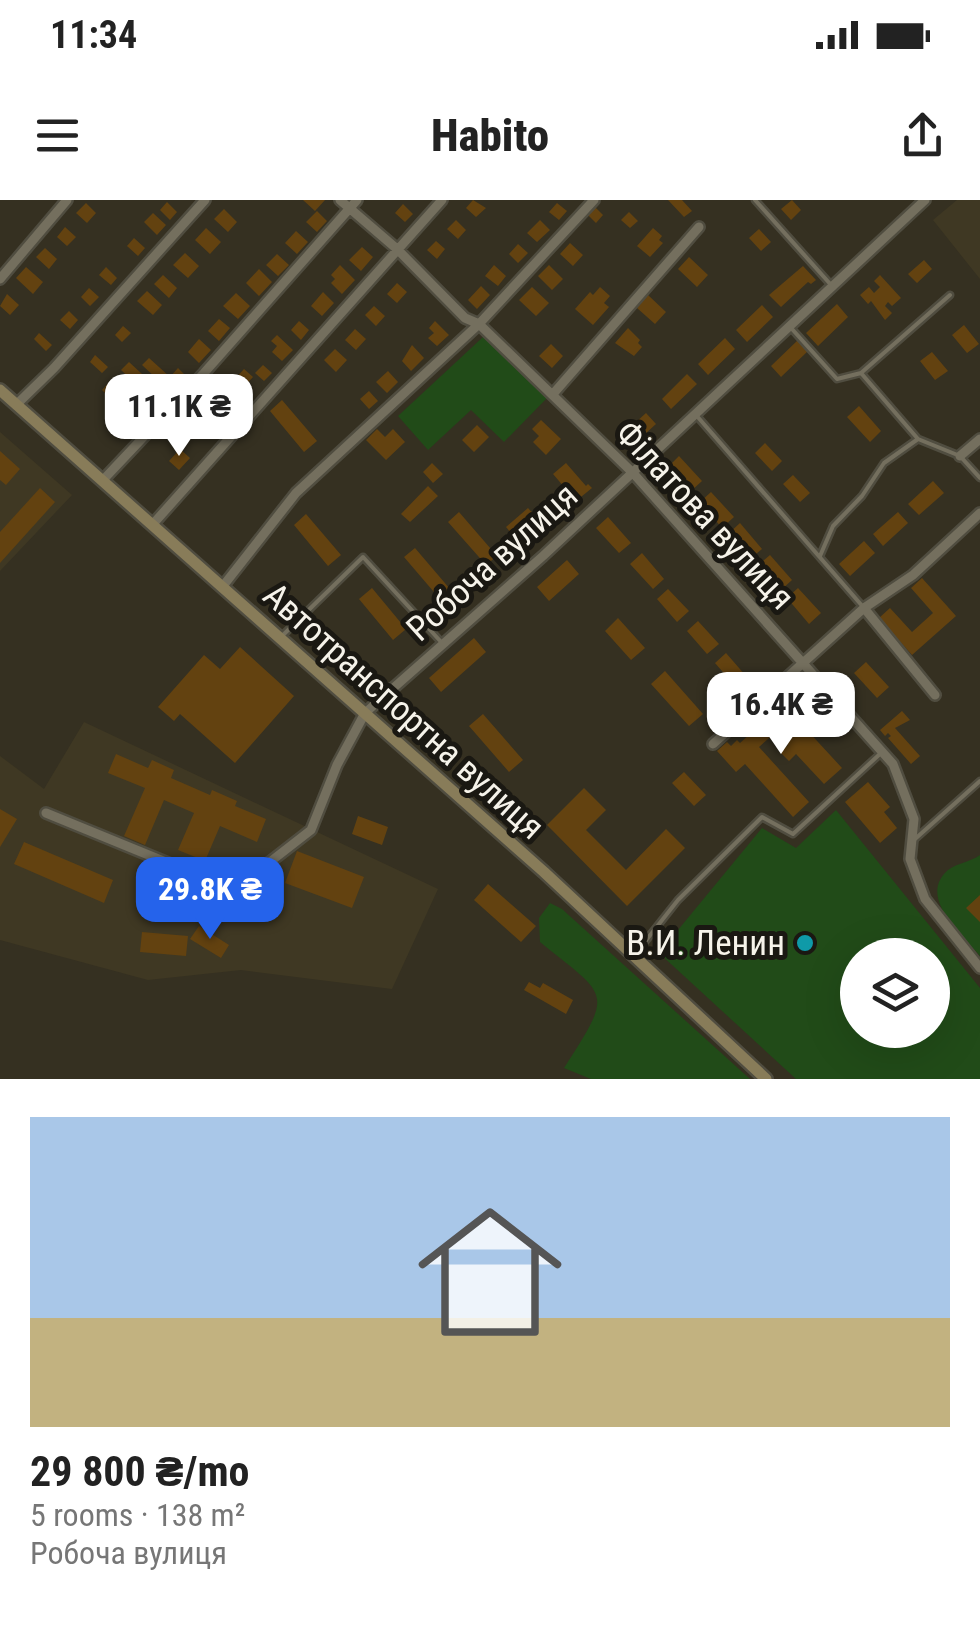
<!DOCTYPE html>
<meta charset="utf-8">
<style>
body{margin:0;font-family:"Roboto Condensed",sans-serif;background:#f6f6f6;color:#222;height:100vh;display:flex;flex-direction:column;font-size:38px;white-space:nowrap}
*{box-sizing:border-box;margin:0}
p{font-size:32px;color:#767676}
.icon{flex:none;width:55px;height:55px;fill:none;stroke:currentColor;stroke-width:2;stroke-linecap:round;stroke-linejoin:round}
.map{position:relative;height:879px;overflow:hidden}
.side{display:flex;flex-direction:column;background:#fff;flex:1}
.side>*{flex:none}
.buttons{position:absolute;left:840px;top:738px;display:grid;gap:20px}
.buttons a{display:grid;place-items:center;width:110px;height:110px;border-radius:50%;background:#fff;box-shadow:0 10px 40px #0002;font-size:50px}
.price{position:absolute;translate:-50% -85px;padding:0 22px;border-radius:20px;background:#fff;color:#222;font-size:32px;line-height:65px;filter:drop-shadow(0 2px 5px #0008)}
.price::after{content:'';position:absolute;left:50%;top:60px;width:30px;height:22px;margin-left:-15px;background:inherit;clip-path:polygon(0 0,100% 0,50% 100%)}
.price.current{background:#2563eb;color:#fff}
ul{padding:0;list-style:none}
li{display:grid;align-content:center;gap:20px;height:530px;padding:0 30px}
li+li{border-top:2px solid #e0e0e0}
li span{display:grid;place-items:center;height:310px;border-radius:0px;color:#555}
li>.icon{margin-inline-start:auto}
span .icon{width:180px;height:180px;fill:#fffc;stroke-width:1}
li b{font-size:42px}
.status{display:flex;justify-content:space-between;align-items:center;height:70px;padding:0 50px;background:#fff;direction:ltr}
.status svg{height:28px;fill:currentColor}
header{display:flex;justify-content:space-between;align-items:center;height:130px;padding:0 30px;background:#fff;font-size:45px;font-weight:800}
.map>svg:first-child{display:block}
.built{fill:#3f3823}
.green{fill:#214b18;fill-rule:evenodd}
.building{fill:#634210}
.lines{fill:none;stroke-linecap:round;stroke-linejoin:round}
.service-casing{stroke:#504d40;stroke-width:9}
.minor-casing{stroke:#504d40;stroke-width:14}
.secondary-casing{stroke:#504d40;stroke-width:16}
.service{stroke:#746f5e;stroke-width:4}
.minor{stroke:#746f5e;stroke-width:9}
.secondary{stroke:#887c59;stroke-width:11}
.culture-dot{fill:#0f9aa8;stroke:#1a1812;stroke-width:4}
.labels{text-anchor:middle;stroke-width:10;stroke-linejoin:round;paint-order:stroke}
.street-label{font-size:35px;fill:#f6f3ea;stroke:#1a1812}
.poi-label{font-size:35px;fill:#f6f3ea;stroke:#1a1812;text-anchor:end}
</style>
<div class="status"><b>11:34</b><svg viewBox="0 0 49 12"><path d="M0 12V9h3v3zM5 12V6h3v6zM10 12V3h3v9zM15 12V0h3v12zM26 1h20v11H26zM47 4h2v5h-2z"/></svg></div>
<header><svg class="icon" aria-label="menu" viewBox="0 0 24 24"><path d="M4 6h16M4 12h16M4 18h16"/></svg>Habito<svg class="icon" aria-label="share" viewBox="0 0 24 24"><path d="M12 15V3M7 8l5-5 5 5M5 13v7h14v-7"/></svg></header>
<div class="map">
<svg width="980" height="879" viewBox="0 0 980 879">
<rect width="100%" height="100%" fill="#353021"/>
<path class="built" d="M 957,0 L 980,0 L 980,79 L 933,20 Z
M 0,232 L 72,295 L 0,371 Z
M 84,522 L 438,689 L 392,789 L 241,770 L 148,780 L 0,740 L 0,556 L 44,589 Z"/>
<path class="green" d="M 483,137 L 547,198 L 504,242 L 471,210 L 428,250 L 398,216 Z
M 836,610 L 980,788 L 980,879 L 796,879 L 659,753 L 762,628 L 796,648 ZM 858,755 L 932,755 L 932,830 L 858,830 Z
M 980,655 L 980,756 C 963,735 921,701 944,674 C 953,663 969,663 980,655 Z
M 550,703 L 562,709 L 750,879 L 591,879 L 564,868 C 614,790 609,798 540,742 L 539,718 Z"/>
<path class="building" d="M 303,0 L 325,0 L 315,11 Z
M 473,0 L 486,8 L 476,17 L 466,8 Z
M 668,0 L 682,0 L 692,11 L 684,17 Z
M 792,0 L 801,10 L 791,20 L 781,9 Z
M 167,2 L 177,12 L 170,20 L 160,10 Z
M 86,3 L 96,13 L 87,23 L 76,13 Z
M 557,3 L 567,11 L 559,20 L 549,12 Z
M 403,4 L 413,14 L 405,22 L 395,13 Z
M 595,7 L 603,15 L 596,23 L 587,14 Z
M 224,9 L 237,22 L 228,32 L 214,19 Z
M 317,11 L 327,21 L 317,32 L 306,22 Z
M 629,12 L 638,21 L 630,28 L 621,20 Z
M 153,13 L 166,25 L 157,35 L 144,22 Z
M 456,20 L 466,30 L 458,39 L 447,29 Z
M 540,20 L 550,30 L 537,42 L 527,33 Z
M 65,27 L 76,37 L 67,46 L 57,37 Z
M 206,28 L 221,42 L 210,54 L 195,40 Z
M 653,28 L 662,36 L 659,40 L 663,43 L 650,57 L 637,46 Z
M 759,29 L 771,42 L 761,51 L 749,38 Z
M 296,31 L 308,42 L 297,54 L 285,43 Z
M 134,38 L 145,48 L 138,56 L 127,46 Z
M 436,41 L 445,49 L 437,59 L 427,50 Z
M 570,43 L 583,55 L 573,66 L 560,54 Z
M 518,44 L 528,53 L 518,63 L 509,54 Z
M 362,47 L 373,57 L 361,71 L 349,60 Z
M 45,48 L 57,59 L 49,69 L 36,57 Z
M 185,53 L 199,66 L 188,78 L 173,65 Z
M 277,54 L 289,65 L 278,76 L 266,65 Z
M 689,57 L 708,75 L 697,87 L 678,69 Z
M 924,60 L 932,69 L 917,83 L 908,74 Z
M 340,65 L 355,80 L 342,94 L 331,83 L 335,79 L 331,75 Z
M 494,65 L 506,76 L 498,86 L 485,76 Z
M 549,65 L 563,79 L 552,90 L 538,76 Z
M 803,66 L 816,80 L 811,84 L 808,82 L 781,107 L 769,95 Z
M 26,67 L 43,82 L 33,94 L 16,78 Z
M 106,67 L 117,78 L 111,85 L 99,75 Z
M 259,69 L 272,82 L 259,96 L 246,83 Z
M 163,75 L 177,88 L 169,98 L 154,84 Z
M 880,75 L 901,98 L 892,106 L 888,102 L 885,106 L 892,113 L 885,120 L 871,101 L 868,104 L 860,95 L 869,87 L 874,93 L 880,87 L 874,81 Z
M 397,83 L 407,92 L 397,103 L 387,94 Z
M 481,86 L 490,95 L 477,109 L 468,100 Z
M 532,87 L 549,103 L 536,116 L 519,100 Z
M 600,87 L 610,96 L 604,103 L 609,107 L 593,125 L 575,109 L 590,92 L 593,95 Z
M 89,88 L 99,97 L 90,106 L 81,97 Z
M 147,91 L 162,105 L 153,115 L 137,101 Z
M 323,92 L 334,103 L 322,116 L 311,106 Z
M 236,93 L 250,106 L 238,119 L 223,106 Z
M 7,94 L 19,105 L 10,115 L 0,106 Z
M 648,95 L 666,112 L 655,124 L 637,108 Z
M 837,104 L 848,117 L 818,146 L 806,133 Z
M 762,105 L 773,117 L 747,142 L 736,130 Z
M 374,106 L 385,116 L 376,126 L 365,115 Z
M 69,111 L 78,120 L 70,129 L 60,120 Z
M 219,119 L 230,128 L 219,141 L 208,131 Z
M 299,121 L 309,130 L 301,140 L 291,130 Z
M 435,121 L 449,135 L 437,146 L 428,138 L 434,133 L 429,128 Z
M 964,125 L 979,144 L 967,153 L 952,135 Z
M 123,126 L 131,133 L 122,142 L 115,135 Z
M 628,128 L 640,140 L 638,143 L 642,147 L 634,156 L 615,143 Z
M 355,129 L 366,139 L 356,150 L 345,140 Z
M 39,133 L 52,145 L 46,151 L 34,139 Z
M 277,135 L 293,150 L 282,161 L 272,152 L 277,146 L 271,141 Z
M 725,138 L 735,149 L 708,175 L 698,164 Z
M 199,139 L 211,150 L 199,163 L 188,152 Z
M 798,140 L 808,151 L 781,177 L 771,166 Z
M 551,144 L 563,156 L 552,168 L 539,156 Z
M 412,145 L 424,158 L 411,171 L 402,161 Z
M 335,149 L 347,160 L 336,172 L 324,160 Z
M 932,152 L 948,171 L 935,180 L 920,161 Z
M 95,155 L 108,167 L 102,173 L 90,162 Z
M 149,158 L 170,177 L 178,168 L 189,179 L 174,195 L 142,165 Z
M 129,162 L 167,197 L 157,209 L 130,184 L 133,181 L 121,170 Z
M 263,165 L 272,173 L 264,181 L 255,173 Z
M 244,169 L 253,177 L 244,187 L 251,193 L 243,202 L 233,192 L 238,186 L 233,181 Z
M 388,171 L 398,182 L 387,193 L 376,182 Z
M 687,174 L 697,184 L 671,209 L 662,199 Z
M 111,180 L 120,187 L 110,198 L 102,190 Z
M 369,191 L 378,201 L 369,209 L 360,199 Z
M 220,199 L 235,212 L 225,223 L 211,209 Z
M 282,200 L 317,241 L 304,252 L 270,211 Z
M 859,206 L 881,231 L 870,242 L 847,217 Z
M 136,210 L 147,220 L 136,232 L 125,222 Z
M 205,211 L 219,224 L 211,233 L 206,227 L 201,233 L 192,225 Z
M 646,213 L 656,224 L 634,244 L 624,233 Z
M 541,220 L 561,239 L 546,255 L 533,242 L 539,236 L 532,229 Z
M 477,225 L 489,237 L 474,252 L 462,240 Z
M 377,229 L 385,237 L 393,229 L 405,242 L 386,260 L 366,240 Z
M 765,243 L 782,261 L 772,271 L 755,253 Z
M 180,249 L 190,258 L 179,270 L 169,261 Z
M 0,251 L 20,269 L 6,285 L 0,280 Z
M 679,256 L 702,281 L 690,292 L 668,267 Z
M 432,263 L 443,274 L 433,283 L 423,272 Z
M 566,263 L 586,286 L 588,284 L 592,288 L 576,301 L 553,274 Z
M 793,275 L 810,293 L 800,302 L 783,284 Z
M 933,281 L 944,293 L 919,315 L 908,304 Z
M 428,286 L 438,296 L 410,322 L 401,314 Z
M 40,288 L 55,302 L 0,363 L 0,332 Z
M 711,292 L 734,317 L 722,328 L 700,302 Z
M 528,308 L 539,320 L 517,340 L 506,327 Z
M 459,312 L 497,356 L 486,365 L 448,322 Z
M 898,312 L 908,323 L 883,346 L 873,334 Z
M 306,314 L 341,355 L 328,366 L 294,325 Z
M 608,317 L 631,343 L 619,353 L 596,328 Z
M 740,323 L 762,349 L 750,359 L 728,334 Z
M 864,341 L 875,353 L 850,376 L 839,364 Z
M 415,348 L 456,396 L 445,405 L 404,357 Z
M 642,353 L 664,379 L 653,389 L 630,364 Z
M 770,355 L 792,380 L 780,391 L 758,365 Z
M 567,360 L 579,374 L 549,401 L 537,387 Z
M 922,378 L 956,416 L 912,455 L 879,418 L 890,408 L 912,432 L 933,413 L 911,388 Z
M 372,388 L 406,429 L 393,440 L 359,399 Z
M 798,388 L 821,413 L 809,424 L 787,398 Z
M 668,389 L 689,411 L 677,422 L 657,399 Z
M 618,418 L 645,448 L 631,460 L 605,431 Z
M 698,421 L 719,444 L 707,454 L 687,431 Z
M 474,438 L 486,452 L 441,492 L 429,478 Z
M 240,447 L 294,496 L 235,563 L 180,514 L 174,521 L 158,507 L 204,455 L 220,469 Z
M 726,453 L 746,476 L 735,486 L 715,463 Z
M 866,462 L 889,487 L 877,498 L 854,473 Z
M 665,471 L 703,514 L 689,526 L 651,484 Z
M 783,504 L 842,568 L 824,584 L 796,554 L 789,561 L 780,552 L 788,545 L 776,532 L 759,547 L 809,602 L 793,617 L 745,564 L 736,572 L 717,551 L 727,542 L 731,546 L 737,540 L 740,543 Z
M 902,511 L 910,520 L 895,528 L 920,556 L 911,564 L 888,538 L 891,536 L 888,533 L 885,536 L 880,530 Z
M 483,514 L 523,560 L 509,572 L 469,526 Z
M 116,554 L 148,568 L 152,560 L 174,570 L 171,578 L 210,595 L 212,590 L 237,601 L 235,606 L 266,619 L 257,642 L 220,626 L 205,661 L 178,650 L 194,613 L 164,600 L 145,645 L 124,636 L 145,588 L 108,573 Z
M 684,572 L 706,595 L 694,606 L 672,583 Z
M 868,582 L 890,607 L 884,612 L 897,628 L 880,643 L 845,602 Z
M 584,588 L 606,610 L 586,630 L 626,670 L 666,629 L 685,648 L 627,706 L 547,625 Z
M 0,609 L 17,619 L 0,647 Z
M 358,616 L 388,627 L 382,645 L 352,634 Z
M 24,642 L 113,680 L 104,703 L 14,664 Z
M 297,651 L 364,677 L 352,708 L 285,683 Z
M 488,684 L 536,726 L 521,742 L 474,700 Z
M 245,691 L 256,701 L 241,716 L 230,706 Z
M 980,695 L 980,722 L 966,708 Z
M 199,726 L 229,745 L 221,758 L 190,739 Z
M 142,732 L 188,736 L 186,756 L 140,752 Z
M 529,782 L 540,788 L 543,783 L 573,800 L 566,814 L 524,790 Z"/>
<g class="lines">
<g class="service-casing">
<path id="service" d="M 755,0 L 832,86
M 792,129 L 837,179 L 861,173 L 950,95
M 861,173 L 918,239 L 960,256 L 980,278
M 696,215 L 864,408
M 820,356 L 833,326 L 862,296 L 884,263 L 918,239
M 283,435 L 363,357 L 443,444
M 915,639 L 980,581
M 636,753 L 678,700 L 762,617 L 793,634 L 881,553"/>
</g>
<g class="minor-casing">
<path id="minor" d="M 340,0 L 397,49 L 465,118 L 479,124 L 633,273 L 893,564 L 914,619 L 910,659 L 925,699 L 980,768
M 0,79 L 67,0
M 553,194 L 699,27
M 16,205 L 54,168 L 205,0
M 960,256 L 980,239
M 103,280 L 204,173 L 357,0
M 153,324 L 442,0
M 223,386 L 296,293 L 479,124 L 594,0
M 864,408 L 935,495
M 713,544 L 864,408 L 913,375 L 980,313
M 46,613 L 234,690 L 311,630 L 337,565 L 365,513 L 543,356 L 925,0"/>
</g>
<g class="secondary-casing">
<path id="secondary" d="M 0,190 L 544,672 L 766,879"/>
</g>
<use href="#service" class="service"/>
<use href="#minor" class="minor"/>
<use href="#secondary" class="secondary"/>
</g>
<circle class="culture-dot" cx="805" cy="743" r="10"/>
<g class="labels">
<g class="street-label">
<text transform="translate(705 315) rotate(47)" y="12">Філатова вулиця</text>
<text transform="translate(492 362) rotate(-42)" y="12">Робоча вулиця</text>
<text transform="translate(404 511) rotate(42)" y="12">Автотранспортна вулиця</text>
</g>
<g class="poi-label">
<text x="785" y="755">В.И. Ленин</text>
</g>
</g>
</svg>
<div class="buttons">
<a><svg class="icon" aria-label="layers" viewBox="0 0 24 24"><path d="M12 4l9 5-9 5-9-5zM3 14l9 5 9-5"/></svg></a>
</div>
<b class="price" style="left:179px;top:259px">11.1K ₴</b>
<b class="price" style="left:781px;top:557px">16.4K ₴</b>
<b class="price current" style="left:210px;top:742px">29.8K ₴</b>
</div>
<section class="side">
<ul>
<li><span style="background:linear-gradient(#a9c7e8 65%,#c2b280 0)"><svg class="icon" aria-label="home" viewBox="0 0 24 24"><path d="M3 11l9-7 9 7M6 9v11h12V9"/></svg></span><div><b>29 800 ₴/mo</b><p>5 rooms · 138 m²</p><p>Робоча вулиця</p></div></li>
</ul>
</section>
